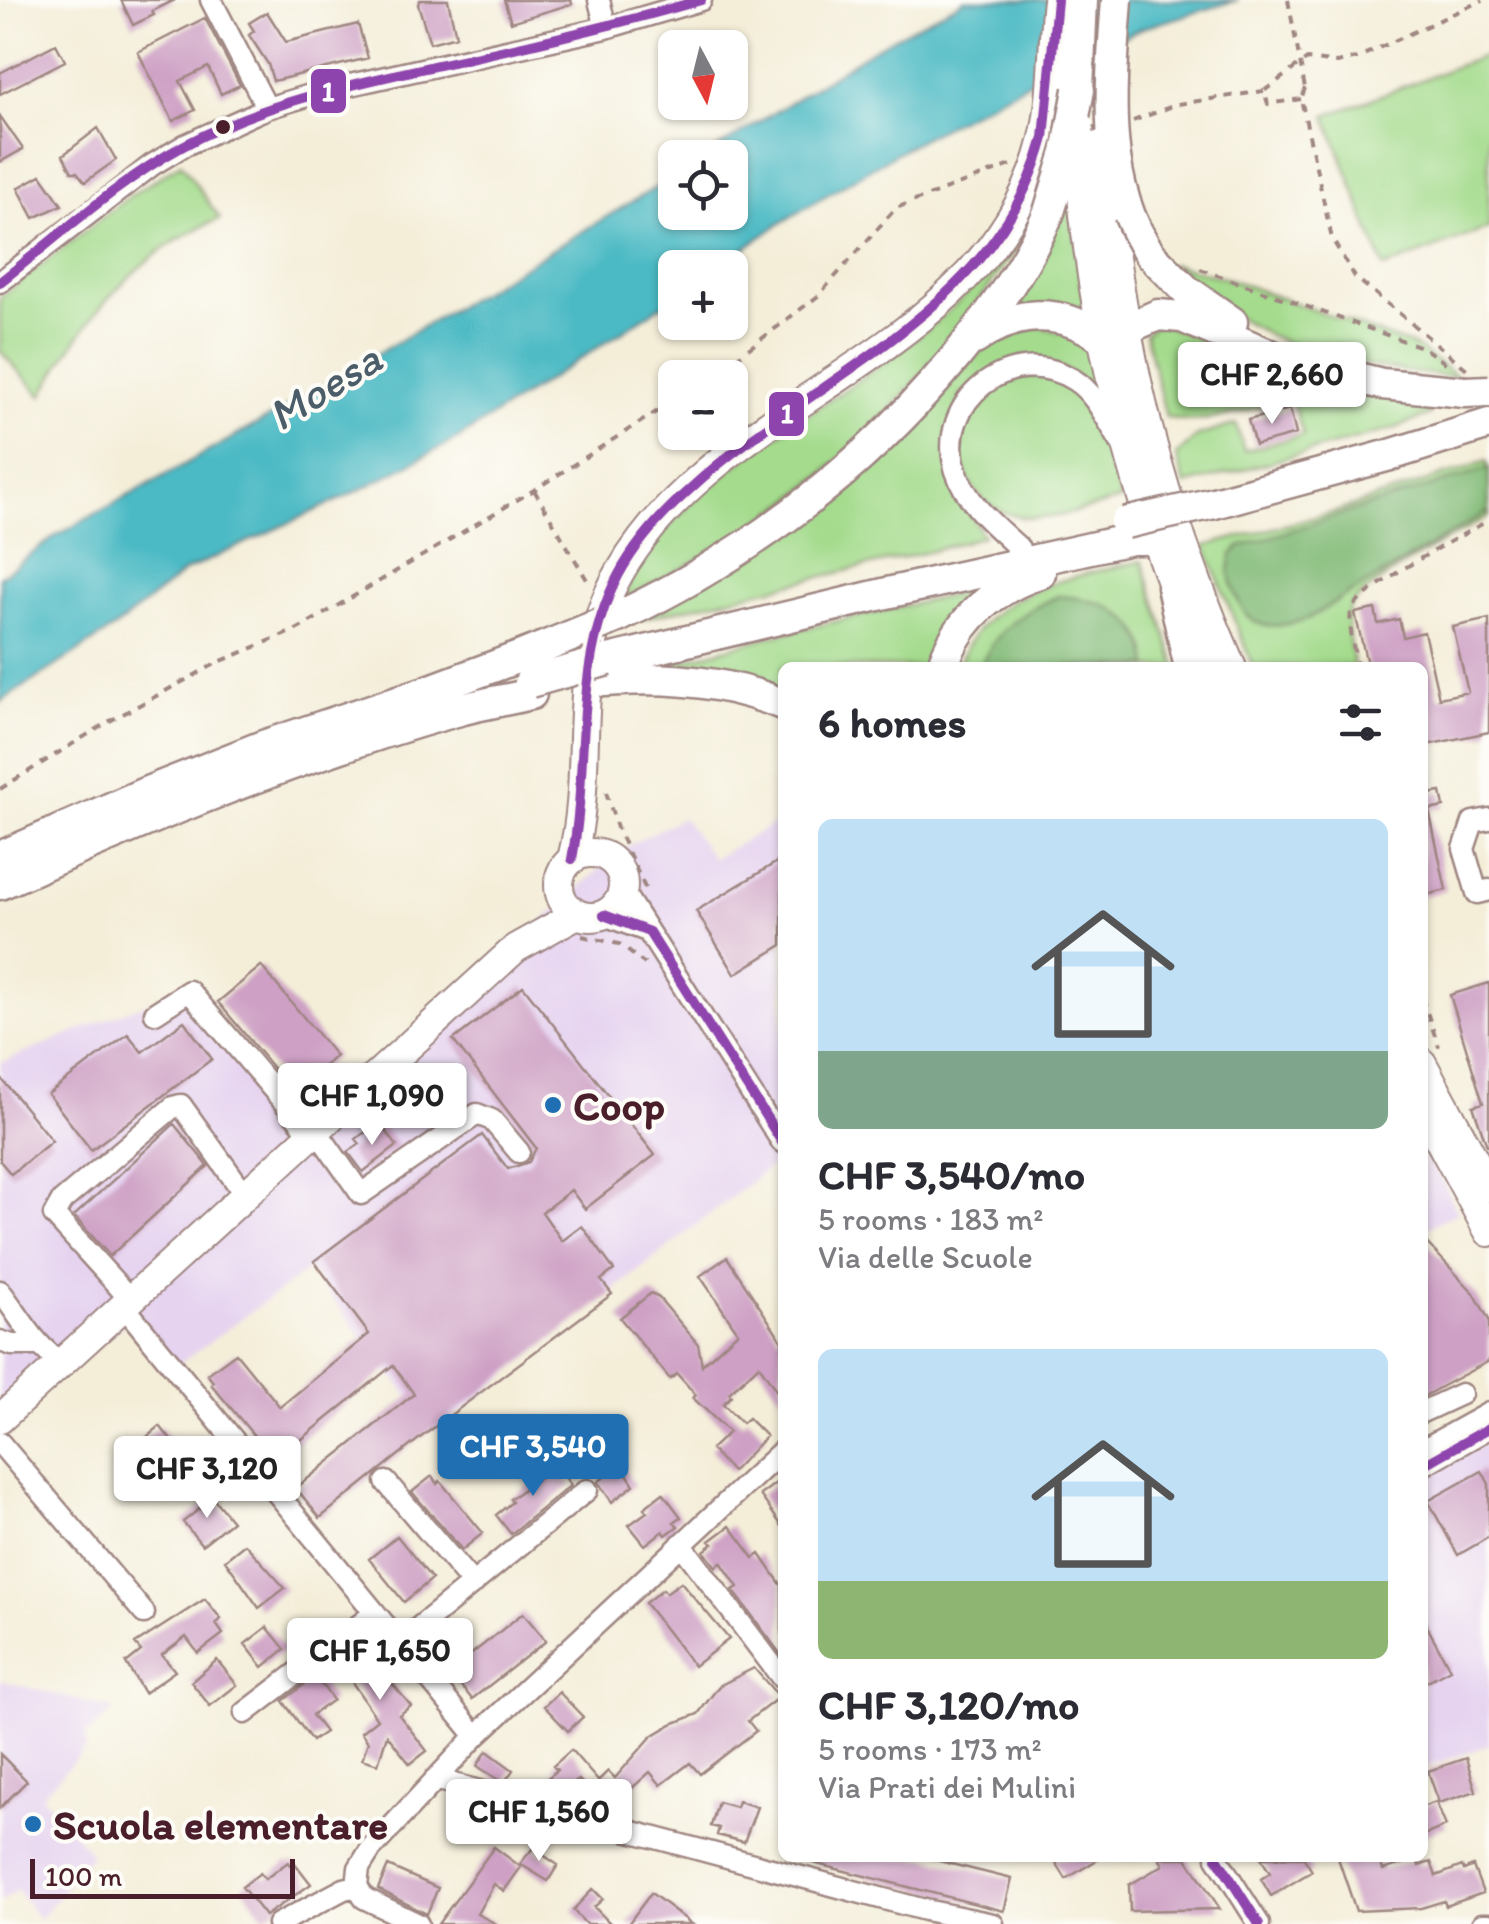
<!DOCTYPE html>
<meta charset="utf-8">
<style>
body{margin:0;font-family:Itim,sans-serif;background:#f7f7f7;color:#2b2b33;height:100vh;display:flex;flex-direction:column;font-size:38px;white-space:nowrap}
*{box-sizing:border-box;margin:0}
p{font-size:32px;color:#7c7c81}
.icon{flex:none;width:55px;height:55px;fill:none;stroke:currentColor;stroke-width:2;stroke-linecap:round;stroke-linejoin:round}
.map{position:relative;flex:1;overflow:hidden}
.drawer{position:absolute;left:778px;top:662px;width:650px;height:1200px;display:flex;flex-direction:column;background:#fff;border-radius:15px;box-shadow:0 2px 8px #0004}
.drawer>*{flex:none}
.needle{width:65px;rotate:173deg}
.tools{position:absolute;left:658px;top:30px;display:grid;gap:20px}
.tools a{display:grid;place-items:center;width:90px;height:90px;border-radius:15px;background:#fff;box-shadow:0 2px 8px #0004;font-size:50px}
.scale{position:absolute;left:30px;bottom:25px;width:265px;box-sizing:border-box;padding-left:10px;border:5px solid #4a1f2b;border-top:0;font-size:28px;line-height:35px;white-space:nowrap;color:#4a1f2b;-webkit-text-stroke:8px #fdfcf7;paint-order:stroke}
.price{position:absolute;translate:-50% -85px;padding:0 22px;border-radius:10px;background:#fff;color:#222;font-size:32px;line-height:65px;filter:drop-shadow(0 2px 5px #0008)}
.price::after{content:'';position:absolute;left:50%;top:60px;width:30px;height:22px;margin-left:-15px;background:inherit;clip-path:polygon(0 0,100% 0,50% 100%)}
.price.current{background:#1f6fb2;color:#fff}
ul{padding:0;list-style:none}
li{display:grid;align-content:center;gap:20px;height:530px;padding:0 40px}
li span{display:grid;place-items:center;height:310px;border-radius:15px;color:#555}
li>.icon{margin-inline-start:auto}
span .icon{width:180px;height:180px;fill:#fffc;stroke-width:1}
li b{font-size:42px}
h2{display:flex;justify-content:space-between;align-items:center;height:120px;padding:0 40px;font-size:42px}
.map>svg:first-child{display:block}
.built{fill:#e6d3f0}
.green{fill:#a4db8d;stroke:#777d5c;stroke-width:2.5}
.forest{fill:#83bb78;stroke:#666d52;stroke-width:2.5}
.water{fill:#4bbac4;stroke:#4a6c78;stroke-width:2.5}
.building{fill:#cea0c5}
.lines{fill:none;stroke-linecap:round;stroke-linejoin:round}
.minor-casing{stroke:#9f8682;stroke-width:25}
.major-casing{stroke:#9f8682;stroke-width:32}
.highway-casing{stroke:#9f8682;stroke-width:35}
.path{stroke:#9f8682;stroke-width:4;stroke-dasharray:8 8;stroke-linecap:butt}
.minor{stroke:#fff;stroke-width:20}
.major{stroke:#fff;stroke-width:28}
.highway{stroke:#fff;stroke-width:30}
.major-bridge-casing{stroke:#9f8682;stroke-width:32;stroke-linecap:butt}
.highway-bridge-casing{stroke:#9f8682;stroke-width:35;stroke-linecap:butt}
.path-bridge{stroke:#9f8682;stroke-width:4;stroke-dasharray:8 8;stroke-linecap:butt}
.major-bridge{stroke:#fff;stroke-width:28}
.highway-bridge{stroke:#fff;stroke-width:30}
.bus-1-casing{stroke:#fdfcf7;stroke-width:18}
.bus-1{stroke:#8e44ad;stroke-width:10}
.bus-dot{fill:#4a1f2b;stroke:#fdfcf7;stroke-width:4}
.poi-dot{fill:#1f6fb2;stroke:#fdfcf7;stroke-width:4}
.labels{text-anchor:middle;stroke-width:8;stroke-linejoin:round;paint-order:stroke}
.poi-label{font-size:42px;font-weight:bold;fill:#4a1f2b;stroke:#fdfcf7;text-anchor:start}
.water-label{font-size:45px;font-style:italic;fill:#4a5d68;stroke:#fdfcf7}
.line-badge{stroke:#fdfcf7;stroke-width:4}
.badge-label{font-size:28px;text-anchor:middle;font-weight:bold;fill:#fff}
</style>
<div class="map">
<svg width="1489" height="1924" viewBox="0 0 1489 1924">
<rect width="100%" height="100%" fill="#fdfcf7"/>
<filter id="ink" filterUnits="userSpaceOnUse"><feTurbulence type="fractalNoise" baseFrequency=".01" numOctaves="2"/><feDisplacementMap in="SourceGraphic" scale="20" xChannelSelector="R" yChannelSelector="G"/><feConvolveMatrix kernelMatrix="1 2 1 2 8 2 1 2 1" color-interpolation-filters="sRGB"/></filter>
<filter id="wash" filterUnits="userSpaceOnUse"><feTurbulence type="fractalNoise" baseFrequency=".0048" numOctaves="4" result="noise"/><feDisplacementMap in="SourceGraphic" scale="40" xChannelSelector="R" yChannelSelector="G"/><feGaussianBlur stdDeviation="2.25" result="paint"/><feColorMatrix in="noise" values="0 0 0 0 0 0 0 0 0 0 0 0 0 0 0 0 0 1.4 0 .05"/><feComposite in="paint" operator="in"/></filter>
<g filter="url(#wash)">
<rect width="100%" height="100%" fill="#f4eed9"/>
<path class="built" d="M 682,817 L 713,859 L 782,819 L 782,1157 L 436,1431 L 309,1269 L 175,1367 L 135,1316 L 0,1419 L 0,1063 L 134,1008 L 189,991 L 312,1135 L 619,851 Z
M 1423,1143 L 1458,1212 L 1423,1230 L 1422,1230 Z
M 1489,1441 L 1489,1745 L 1423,1768 L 1422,1479 Z
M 0,1680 L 114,1710 L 85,1736 L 87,1747 L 42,1795 L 91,1854 L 39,1920 L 17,1890 L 0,1902 Z"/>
<path class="green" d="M 1489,54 L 1489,228 L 1384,268 L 1326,116 Z
M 181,163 L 220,219 C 136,251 84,320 42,396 L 0,351 L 0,297 L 130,196 Z
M 1067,180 L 1087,318 L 1000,314 Z
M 1040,208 C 972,321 889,428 782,506 C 732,542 678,572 623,599 C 664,494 795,427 882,364 C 924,334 963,301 997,262 L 995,258 L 1030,209 Z
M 1173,264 L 1231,280 L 1416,347 L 1458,377 C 1395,371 1332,364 1274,337 C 1241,322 1211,299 1181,278 Z
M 1158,323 L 1353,391 L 1429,407 L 1430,415 L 1390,430 L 1185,485 L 1176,455 L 1198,436 L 1236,424 L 1244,451 L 1303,435 L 1291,397 C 1250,408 1208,428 1166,417 L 1145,333 Z
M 1036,325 L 1092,342 L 1102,392 L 1059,366 L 961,395 L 957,491 L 983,536 L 932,551 L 635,620 L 950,380 L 991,340 Z
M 1043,375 L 1076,390 L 1094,412 L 1121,500 C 1090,507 1053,522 1021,517 C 953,507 940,417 997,383 C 1009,377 1030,377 1043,375 Z
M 1487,461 L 1489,516 C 1464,531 1352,588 1348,613 C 1345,628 1352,651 1354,667 L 1253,667 L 1205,546 L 1335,512 Z
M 1142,561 L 1177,668 L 958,668 C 979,590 1076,576 1142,561 Z
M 984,588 L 933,667 L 782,668 L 782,697 L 671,669 L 670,664 L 771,636 Z"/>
<path class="forest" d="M 1489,468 L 1489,511 L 1307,619 C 1271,629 1249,633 1235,593 C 1230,578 1228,569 1232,554 L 1241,546 Z
M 1058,596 C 1105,599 1145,615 1149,667 L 980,667 C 996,629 1021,613 1058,596 Z"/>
<path class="water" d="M 965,0 L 1238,0 L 1142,28 L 1021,86 L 910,145 L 782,222 L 718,267 L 675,268 L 675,297 L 459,438 L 360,490 L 185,571 L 116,627 L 0,702 L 0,577 L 56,536 L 295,403 L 675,176 L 675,212 L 730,212 L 730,158 L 704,157 L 882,44 Z"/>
<g id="blocks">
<path class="building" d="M 121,0 L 175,0 L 152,11 L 154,15 L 133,25 Z
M 420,0 L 448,0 L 456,36 L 430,43 L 418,4 Z
M 504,0 L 571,0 L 572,4 L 511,22 Z
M 267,12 L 286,42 L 358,24 L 368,58 L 273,81 L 268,64 L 249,35 L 254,31 L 249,23 Z
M 205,18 L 240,85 L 221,94 L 208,67 L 180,81 L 195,110 L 173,121 L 138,52 Z
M 56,44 L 65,61 L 0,94 L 0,73 Z
M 0,116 L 23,149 L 0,162 Z
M 98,128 L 116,160 L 85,182 L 77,172 L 72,172 L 63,155 Z
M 41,175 L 62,205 L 34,218 L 18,188 Z
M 1290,409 L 1296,434 L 1255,445 L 1248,420 Z
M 1375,609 L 1378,624 L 1399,619 L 1403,637 L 1424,632 L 1439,698 L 1468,692 L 1453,627 L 1489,619 L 1489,732 L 1422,746 L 1422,668 L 1368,668 L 1355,613 Z
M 1441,792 L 1444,807 L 1429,810 L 1446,890 L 1422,896 L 1422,795 Z
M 782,859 L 782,945 L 735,974 L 696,911 Z
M 261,966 L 336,1056 L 293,1092 L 218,1002 Z
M 1489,983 L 1489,1146 L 1487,1146 L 1473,1106 L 1483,1103 L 1450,995 Z
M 523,986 L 655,1155 L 585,1209 L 571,1190 L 542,1212 L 562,1241 L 582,1226 L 614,1270 L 601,1280 L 612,1294 L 420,1438 L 320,1518 L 296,1488 L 414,1394 L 393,1365 L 275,1461 L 211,1384 L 213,1382 L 207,1374 L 236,1353 L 280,1407 L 369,1334 L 314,1261 L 482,1135 L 508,1169 L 529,1162 L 536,1148 L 453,1040 Z
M 184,1021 L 212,1059 L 91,1150 L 48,1094 L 128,1034 L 142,1052 Z
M 0,1077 L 52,1141 L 11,1174 L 0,1161 Z
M 174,1124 L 208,1166 L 110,1256 L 74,1216 Z
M 383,1127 L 397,1146 L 363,1172 L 348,1152 L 360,1144 L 356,1139 L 371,1128 L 375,1133 Z
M 1422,1238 L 1474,1293 L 1489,1320 L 1489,1361 L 1422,1397 Z
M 727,1257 L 782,1341 L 782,1399 L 759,1365 L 729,1393 L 731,1396 L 723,1404 L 742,1423 L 748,1418 L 766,1436 L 732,1472 L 711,1449 L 729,1432 L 693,1398 L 696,1395 L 677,1374 L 670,1379 L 620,1318 L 651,1293 L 659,1298 L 698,1344 L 702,1365 L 738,1332 L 700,1276 Z
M 160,1426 L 178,1449 L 144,1473 L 130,1451 Z
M 621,1464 L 634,1485 L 612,1502 L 598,1482 Z
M 556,1466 L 571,1485 L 511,1534 L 496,1515 L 512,1502 L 510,1499 Z
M 1482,1471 L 1489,1484 L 1489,1537 L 1458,1555 L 1428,1501 Z
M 432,1476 L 437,1484 L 440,1481 L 483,1533 L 462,1550 L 412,1492 Z
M 776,1483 L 782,1492 L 782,1526 L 760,1495 Z
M 663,1493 L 681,1517 L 674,1522 L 678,1526 L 666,1535 L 663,1531 L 645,1545 L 629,1525 L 647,1512 L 644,1508 Z
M 213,1498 L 232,1521 L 202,1545 L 183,1522 Z
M 730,1526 L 754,1558 L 760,1554 L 782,1586 L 782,1656 L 733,1590 L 738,1587 L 721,1562 L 716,1567 L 704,1551 L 713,1544 L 710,1541 Z
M 397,1536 L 432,1579 L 404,1602 L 369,1559 Z
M 245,1544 L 285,1588 L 259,1608 L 225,1560 Z
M 681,1582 L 729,1639 L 694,1666 L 645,1603 L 663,1589 L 666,1593 Z
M 205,1599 L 221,1619 L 216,1624 L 223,1634 L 198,1653 L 186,1637 L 162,1655 L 175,1671 L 144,1693 L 126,1663 L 141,1651 L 135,1644 Z
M 523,1613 L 546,1641 L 472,1699 L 449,1672 Z
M 1422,1617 L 1450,1669 L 1422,1684 Z
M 267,1627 L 285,1649 L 263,1667 L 245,1644 Z
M 369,1635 L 387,1658 L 377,1665 L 411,1706 L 399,1715 L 427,1751 L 410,1764 L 387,1735 L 378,1764 L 362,1759 L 368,1742 L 361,1732 L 377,1719 L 337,1660 Z
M 217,1660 L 237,1685 L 210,1706 L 191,1682 Z
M 754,1668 L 779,1697 L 748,1721 L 756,1731 L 700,1774 L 690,1763 L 661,1785 L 650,1772 L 613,1805 L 607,1799 L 603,1804 L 579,1780 L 555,1795 L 543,1782 L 557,1770 L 553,1766 L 571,1750 L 598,1781 L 608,1771 L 615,1778 L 652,1736 L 672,1724 L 698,1714 L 719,1686 Z
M 315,1676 L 333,1700 L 312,1715 L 325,1732 L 312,1741 L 283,1701 Z
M 559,1692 L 583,1717 L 568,1731 L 544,1706 Z
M 487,1751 L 513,1770 L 504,1783 L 477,1766 Z
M 0,1754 L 27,1781 L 0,1808 Z
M 1466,1758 L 1476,1791 L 1439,1803 L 1428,1771 Z
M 738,1801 L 757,1807 L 744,1842 L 717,1835 L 719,1828 L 711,1826 L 718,1802 L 736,1807 Z
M 1436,1802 L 1446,1826 L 1422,1836 L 1422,1807 Z
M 494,1847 L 521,1867 L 504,1891 L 494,1884 L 477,1914 L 497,1924 L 438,1924 Z
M 533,1848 L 558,1865 L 548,1881 L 520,1864 Z
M 813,1858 L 927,1858 L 1012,1879 L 1004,1911 L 813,1863 Z
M 1053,1858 L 1100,1858 L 1066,1879 Z
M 1159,1858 L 1187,1858 L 1220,1909 L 1130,1911 L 1129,1885 L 1163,1865 Z
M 1261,1858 L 1304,1858 L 1312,1871 L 1271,1896 L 1261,1879 L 1270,1873 Z
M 1338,1858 L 1378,1858 L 1383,1870 L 1417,1859 L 1419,1866 L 1431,1862 L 1436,1876 L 1462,1866 L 1464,1870 L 1473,1866 L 1483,1893 L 1446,1906 L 1444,1901 L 1421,1908 L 1356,1911 Z
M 288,1862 L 290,1865 L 294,1862 L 311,1884 L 265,1916 L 242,1887 L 260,1873 L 265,1879 Z
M 388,1866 L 438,1888 L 427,1914 L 378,1889 Z
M 593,1889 L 603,1899 L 594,1907 L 611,1924 L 586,1924 L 573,1910 Z
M 651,1893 L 692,1924 L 628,1924 Z"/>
</g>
</g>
<g filter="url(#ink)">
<use href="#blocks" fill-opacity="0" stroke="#9f8682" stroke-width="2.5"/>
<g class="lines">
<g class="minor-casing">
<path id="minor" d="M 211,0 L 267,108
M 599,0 L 606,28
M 0,282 L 152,165 L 185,145 L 267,108 L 323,91 L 606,28 L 701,0
M 1019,548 C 995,526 967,504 956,471 C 934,402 1011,340 1074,380 C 1095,393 1107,420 1120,441
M 1489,819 L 1473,822 L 1464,849 L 1477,893 L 1489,890
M 623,892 L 782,1142
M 604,915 L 647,931
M 155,1013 L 189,991 L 312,1135
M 316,1130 L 361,1194 L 477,1114 L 492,1120 L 519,1152
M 0,1291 C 20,1316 34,1346 61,1362
M 130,1299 L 54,1215 L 62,1201 L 173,1107 L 181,1105 L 246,1196
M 123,1305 L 476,1736
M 0,1341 L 12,1345 L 37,1345
M 1422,1412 L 1461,1394
M 0,1443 L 144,1613
M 1422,1450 L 1489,1413
M 1422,1466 L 1489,1428
M 386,1482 L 473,1584
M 681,1544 L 782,1678
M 400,1643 L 587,1490
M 245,1713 L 375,1613
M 435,1779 L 925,1910 L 993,1924
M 1217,1858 L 1259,1924
M 357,1886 L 359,1868 L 371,1849 L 476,1736 L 782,1451
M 357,1886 L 364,1898 L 418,1924
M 278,1924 L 344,1889 L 357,1886
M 1482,1924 L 1489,1924"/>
</g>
<g class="major-casing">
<path id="major" d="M 1079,90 L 1083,0
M 1083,206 C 1097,336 1125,462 1172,584 C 1183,612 1197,640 1209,668
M 1107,208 C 1117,268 1125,330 1139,390 C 1160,484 1193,579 1232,668
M559 885a32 32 0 1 1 64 0a32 32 0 1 1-64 0Z
M 572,859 C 597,761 565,666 620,572 C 721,397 974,359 1039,157 C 1055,107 1051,52 1057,0
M 1422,1063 L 1489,1187
M 1422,1108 L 1489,1232
M 0,1419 L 516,948 L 577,914"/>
</g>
<g class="highway-casing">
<path id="highway" d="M 1150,254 L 1186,290 L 1232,322
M 1128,328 L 1158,315 L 1182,317 L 1280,359 L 1382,384 L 1465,392
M 975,339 C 1015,310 1060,308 1101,337
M 1214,503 L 1390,455 L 1489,424
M 1172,586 L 1190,668
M 620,616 C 751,554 862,470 955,358 C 991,314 1027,265 1049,212
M 608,660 L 887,593 L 1131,539 L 1151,539
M 942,668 C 957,620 993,589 1040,573
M 604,681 C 663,676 727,681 782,704
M 0,857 L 145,793 L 263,746 L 428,691 L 527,654
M 0,884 C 148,818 300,755 456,711 C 481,704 506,700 531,694"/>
</g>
<path class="path" d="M 1305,88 L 1301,99 L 1332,239 L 1355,277 L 1468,370
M 1301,99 L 1268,104 L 1264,91 L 1307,59 L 1337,63 L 1357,58 L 1483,0
M 1133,121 L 1178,104 L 1264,91
M 1200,269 L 1424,348 L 1451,367
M 710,378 L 818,296 L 896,208 L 1011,165
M 534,490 L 590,585
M 1357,668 C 1355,651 1348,628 1351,612 C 1356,590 1465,534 1489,520
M 0,789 L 108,722 L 219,662 L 298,629 L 534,490 L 675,400
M 606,792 L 617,828 L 646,890
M 582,936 L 619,944 L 645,964
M 1422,998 L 1439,1047"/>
<use href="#minor" class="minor"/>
<use href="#major" class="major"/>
<use href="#highway" class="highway"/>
<g class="major-bridge-casing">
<path id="major-bridge" d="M 1079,126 L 1083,206
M 1101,145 L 1107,208"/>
</g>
<g class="highway-bridge-casing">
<path id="highway-bridge" d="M 1117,0 C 1111,84 1100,181 1150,254
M 1049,212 L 1067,153 L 1079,90
M 1465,392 L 1489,391
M 1125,523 L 1214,503
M 527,654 L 620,616
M 530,682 L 608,660"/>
</g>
<path class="path-bridge" d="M 1288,0 L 1305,88"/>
<use href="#major-bridge" class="major-bridge"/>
<use href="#highway-bridge" class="highway-bridge"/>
<g class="bus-1-casing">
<path id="bus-1" d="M 0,282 C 59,236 117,182 183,146 C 264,102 354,84 443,64 C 530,45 616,25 701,0
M 572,859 C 590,765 572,664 618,576 C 635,544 663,513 690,489 C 812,376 997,313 1044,138 L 1057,0
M 604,915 L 649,932 L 782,1142
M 1422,1466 L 1489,1428
M 1217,1858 L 1259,1924"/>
</g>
<use href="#bus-1" class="bus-1"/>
</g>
</g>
<circle class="bus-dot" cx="223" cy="127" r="9"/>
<g class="poi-dot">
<circle cx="553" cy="1105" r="10"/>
<circle cx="33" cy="1824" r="10"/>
</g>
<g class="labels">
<g class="poi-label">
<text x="573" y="1120">Coop</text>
<text x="53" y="1839">Scuola elementare</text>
</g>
<g class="water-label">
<text transform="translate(324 386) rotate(-32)" y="16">Moesa</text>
</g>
</g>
<g class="line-badge">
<rect x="309" y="67" width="39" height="48" rx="10" fill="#8e44ad"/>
<rect x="767" y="390" width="39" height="48" rx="10" fill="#8e44ad"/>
</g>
<g class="badge-label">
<text x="328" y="101">1</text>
<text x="787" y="423">1</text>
</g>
</svg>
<div class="tools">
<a><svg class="needle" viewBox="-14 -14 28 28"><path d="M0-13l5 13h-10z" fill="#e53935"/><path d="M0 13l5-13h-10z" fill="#7c7c81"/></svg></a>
<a><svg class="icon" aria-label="locate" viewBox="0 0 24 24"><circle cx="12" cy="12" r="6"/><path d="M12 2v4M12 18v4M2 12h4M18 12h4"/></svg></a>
<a>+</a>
<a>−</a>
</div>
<div class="scale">100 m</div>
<b class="price" style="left:1272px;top:427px">CHF 2,660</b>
<b class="price" style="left:372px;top:1148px">CHF 1,090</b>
<b class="price current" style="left:533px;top:1499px">CHF 3,540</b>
<b class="price" style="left:207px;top:1521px">CHF 3,120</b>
<b class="price" style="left:380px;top:1703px">CHF 1,650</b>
<b class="price" style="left:539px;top:1864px">CHF 1,560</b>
<section class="drawer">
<h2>6 homes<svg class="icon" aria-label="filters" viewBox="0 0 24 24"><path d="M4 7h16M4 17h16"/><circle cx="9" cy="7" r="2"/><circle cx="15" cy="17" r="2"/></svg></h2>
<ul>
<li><span style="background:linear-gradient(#bfe0f5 75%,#7fa58c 0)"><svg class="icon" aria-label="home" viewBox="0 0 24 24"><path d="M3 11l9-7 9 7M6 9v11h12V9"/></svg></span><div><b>CHF 3,540/mo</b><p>5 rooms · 183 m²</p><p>Via delle Scuole</p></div></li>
<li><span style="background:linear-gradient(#bfe0f5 75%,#8fb573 0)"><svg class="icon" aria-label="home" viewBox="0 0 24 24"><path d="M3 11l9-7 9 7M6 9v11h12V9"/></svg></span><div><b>CHF 3,120/mo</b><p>5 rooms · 173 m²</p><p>Via Prati dei Mulini</p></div></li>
</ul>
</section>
</div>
